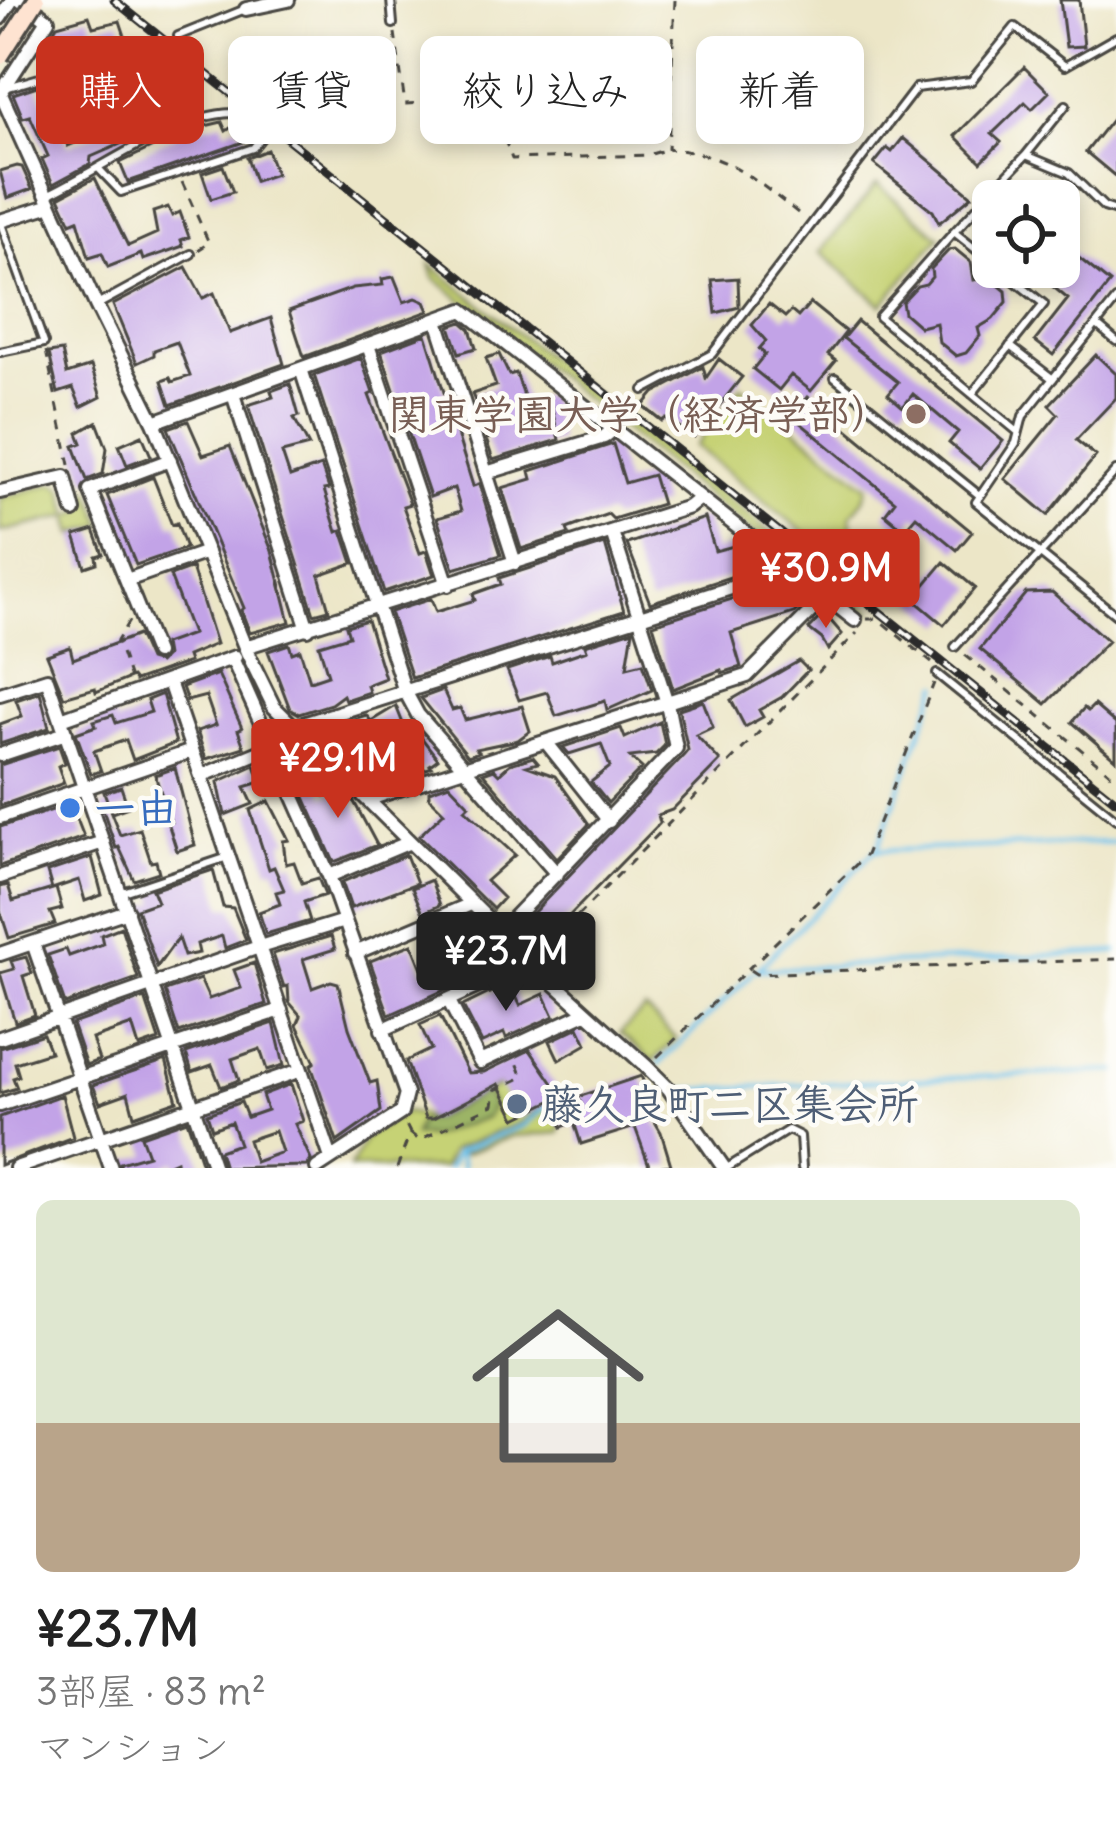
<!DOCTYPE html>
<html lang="ja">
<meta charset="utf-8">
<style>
body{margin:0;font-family:Delius,"Klee One",sans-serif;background:#f2f2f2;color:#222;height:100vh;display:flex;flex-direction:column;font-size:45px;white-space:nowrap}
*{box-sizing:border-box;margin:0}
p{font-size:39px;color:#767676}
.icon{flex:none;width:66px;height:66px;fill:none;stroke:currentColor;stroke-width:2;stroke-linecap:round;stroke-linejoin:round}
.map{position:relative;height:1168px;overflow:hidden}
.panel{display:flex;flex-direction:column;background:#fff;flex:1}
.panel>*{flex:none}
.top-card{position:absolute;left:36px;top:36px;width:1044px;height:108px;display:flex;gap:24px}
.buttons{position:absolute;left:972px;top:180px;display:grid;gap:24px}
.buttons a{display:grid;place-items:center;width:108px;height:108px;border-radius:18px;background:#fff;box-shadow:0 6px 18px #0003;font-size:60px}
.price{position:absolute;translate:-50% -102px;padding:0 27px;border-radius:12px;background:#c8321e;color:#fff;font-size:39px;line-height:78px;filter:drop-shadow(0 3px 6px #0008)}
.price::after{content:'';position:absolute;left:50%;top:72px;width:36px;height:27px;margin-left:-18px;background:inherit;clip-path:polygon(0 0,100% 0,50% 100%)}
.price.on{background:#222;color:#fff}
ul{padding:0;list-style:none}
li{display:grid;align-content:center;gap:24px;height:636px;padding:0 36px}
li+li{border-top:3px solid #e0e0e0}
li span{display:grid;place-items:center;height:372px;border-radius:18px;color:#555}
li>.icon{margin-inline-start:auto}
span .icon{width:216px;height:216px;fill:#fffc;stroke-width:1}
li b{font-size:51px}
.pill{padding:0 42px;border-radius:18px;background:#fff;box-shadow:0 6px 18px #0003;font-size:42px;line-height:108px}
.pill.on{background:#c8321e;color:#fff}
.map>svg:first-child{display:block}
.green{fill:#c6d274;stroke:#787e50;stroke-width:3}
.forest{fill:#9cb466;stroke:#647048;stroke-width:3}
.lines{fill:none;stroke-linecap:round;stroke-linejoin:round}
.stream{stroke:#6ec2eb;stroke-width:4.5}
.building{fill:#c2a3e7;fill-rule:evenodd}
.lane-casing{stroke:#484742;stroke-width:12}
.street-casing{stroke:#484742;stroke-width:18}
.path{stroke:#484742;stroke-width:3;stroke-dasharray:9 9;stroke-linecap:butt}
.lane{stroke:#fff;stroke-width:6}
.street{stroke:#fff;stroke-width:12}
.rail-casing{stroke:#2b2b2b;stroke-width:9}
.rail{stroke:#fdfcf7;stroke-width:4.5;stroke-dasharray:14;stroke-linecap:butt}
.secondary-bridge-casing{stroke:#484742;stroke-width:22;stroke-linecap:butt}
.secondary-bridge{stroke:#fee3d1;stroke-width:16}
.education-dot{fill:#8d6e63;stroke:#fdfcf7;stroke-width:4.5}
.shop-dot{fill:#3f7fe0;stroke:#fdfcf7;stroke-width:4.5}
.service-dot{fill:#5c6f8a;stroke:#fdfcf7;stroke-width:4.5}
.labels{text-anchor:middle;stroke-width:9;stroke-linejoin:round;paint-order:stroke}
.education-label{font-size:42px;font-weight:bold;fill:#785e54;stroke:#fdfcf7;text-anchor:end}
.shop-label{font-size:42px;font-weight:bold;fill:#366cbe;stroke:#fdfcf7;text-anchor:start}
.service-label{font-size:42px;font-weight:bold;fill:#4e5e75;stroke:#fdfcf7;text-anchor:start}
</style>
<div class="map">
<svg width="1116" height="1168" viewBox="0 0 1116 1168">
<rect width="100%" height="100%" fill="#fdfcf7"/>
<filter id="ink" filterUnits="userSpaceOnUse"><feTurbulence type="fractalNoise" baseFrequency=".00833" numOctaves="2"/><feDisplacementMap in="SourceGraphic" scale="24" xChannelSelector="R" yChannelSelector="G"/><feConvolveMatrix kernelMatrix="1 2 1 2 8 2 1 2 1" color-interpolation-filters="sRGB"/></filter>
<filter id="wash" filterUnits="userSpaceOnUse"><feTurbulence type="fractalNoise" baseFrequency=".004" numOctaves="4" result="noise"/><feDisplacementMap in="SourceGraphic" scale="48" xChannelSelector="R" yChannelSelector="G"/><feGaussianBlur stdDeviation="2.7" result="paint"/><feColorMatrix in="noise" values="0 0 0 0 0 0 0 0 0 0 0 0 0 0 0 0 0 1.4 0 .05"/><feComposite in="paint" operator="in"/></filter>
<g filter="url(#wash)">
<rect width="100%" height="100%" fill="#ece6c7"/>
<path class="green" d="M 877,184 L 940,237 L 882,305 L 820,252 Z
M 430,264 L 872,613 L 859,617 L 434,278 Z
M 741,386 L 868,486 L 864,499 L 851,515 L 852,526 L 828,551 L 695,446 Z
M 54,483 L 63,488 L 70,516 L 82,511 L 75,495 L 90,490 L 104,525 L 74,534 L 69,516 L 0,532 L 0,498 Z
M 645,1009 L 676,1039 L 653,1061 L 620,1033 Z
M 514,1051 L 526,1078 L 524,1080 L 539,1108 L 522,1122 L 452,1150 L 443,1168 L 350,1168 L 366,1136 L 406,1112 L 433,1118 L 521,1075 Z
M 553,1103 L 561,1125 L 559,1133 L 513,1136 L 463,1154 L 460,1151 L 524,1127 Z"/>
<path class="forest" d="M 486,1092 L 493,1105 L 487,1117 L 430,1137 L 414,1135 L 419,1121 L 435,1118 Z"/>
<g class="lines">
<path class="stream" d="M 875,851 L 1116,842
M 760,967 L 878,847 L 939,684
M 756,970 L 1116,952
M 659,1064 L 752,974
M 680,1090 L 1116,1071
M 459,1151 L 462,1168
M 448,1168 L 457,1152 L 524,1125 L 554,1100 L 575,1092"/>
</g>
<g id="blocks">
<path class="building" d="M 1060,0 L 1079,0 L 1084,46 L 1066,47 Z
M 89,16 L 93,27 L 120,21 L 127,42 L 61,64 L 53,32 L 57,25 Z
M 1024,67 L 1049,92 L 1032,109 L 1025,102 L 992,134 L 1001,142 L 981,162 L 955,136 Z
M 37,86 L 50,113 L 55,111 L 68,146 L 101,132 L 90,112 L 112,102 L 122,124 L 141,114 L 148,132 L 91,157 L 90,164 L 53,184 L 42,159 L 48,156 L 30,116 L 23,118 L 13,94 Z
M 184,92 L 193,113 L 173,120 L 164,100 Z
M 1116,114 L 1116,177 L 1086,152 Z
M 222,122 L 226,131 L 235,125 L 249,140 L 128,182 L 120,163 L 188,130 Z
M 903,138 L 972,196 L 939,223 L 933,211 L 874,164 L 887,148 L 892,152 Z
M 267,150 L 276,174 L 255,181 L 247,158 Z
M 17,166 L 22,167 L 32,189 L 7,198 L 0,171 Z
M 223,166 L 233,192 L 211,199 L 202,173 Z
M 95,178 L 128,246 L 157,233 L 153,212 L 168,207 L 172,216 L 180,212 L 189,237 L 181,240 L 183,246 L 143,260 L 141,254 L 108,267 L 102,253 L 89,257 L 78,220 L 71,223 L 59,197 Z
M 1059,242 L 1110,283 L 1053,355 L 1035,341 L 1068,299 L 1029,267 L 1059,267 Z
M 955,249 L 971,262 L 974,280 L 989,277 L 1006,291 L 1007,302 L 993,319 L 978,328 L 980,336 L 966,353 L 956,356 L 939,342 L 936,323 L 920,327 L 904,313 L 902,302 L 917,286 L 926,284 L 932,277 L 931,269 L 949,250 Z
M 186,267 L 203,298 L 214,293 L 230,333 L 271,318 L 284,364 L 170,405 L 162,381 L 170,378 L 172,382 L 190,376 L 177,342 L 154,350 L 154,355 L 137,363 L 113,305 Z
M 394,277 L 404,302 L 416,298 L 425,302 L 429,311 L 304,357 L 289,311 L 353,288 L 383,285 L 382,279 Z
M 738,278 L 739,307 L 716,313 L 712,280 Z
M 810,303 L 846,332 L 828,355 L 836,361 L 811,391 L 791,375 L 779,390 L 753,369 L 765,354 L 759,349 L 766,341 L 752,325 L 769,304 L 785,317 L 791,311 L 798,317 Z
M 857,321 L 1003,441 L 980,469 L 949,443 L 958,432 L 913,394 L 903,407 L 888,394 L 898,382 L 843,338 Z
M 462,322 L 470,329 L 476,348 L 459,353 L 450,326 Z
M 426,334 L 473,486 L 479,484 L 501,555 L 454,569 L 437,518 L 461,511 L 454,488 L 430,497 L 381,351 Z
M 62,351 L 67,374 L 91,366 L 101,397 L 81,407 L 73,388 L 58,393 L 49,353 Z
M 499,354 L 509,375 L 516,373 L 526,402 L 546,395 L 550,400 L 559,440 L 493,460 L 486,439 L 491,438 L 472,394 L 496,386 L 486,358 Z
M 1096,355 L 1116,374 L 1116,398 L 1076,440 L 1096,456 L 1048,515 L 1005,479 L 1058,414 L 1049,405 Z
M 361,358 L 373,393 L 369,395 L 410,504 L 403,506 L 420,553 L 426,551 L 434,575 L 384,592 L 314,375 Z
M 719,359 L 742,377 L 694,437 L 666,418 L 662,421 L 643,406 L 654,393 L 703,367 L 706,378 Z
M 290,384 L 299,416 L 294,418 L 309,446 L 282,453 L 290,477 L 321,466 L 329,489 L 324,490 L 337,532 L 342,530 L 353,563 L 319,575 L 329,610 L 314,614 L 248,405 L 273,397 L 271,391 Z
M 808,397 L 972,532 L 957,550 L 916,516 L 904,530 L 885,514 L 895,501 L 792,416 Z
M 188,421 L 203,455 L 230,446 L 272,551 L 290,622 L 250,633 L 241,610 L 244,608 L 168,428 Z
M 97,422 L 107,448 L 103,474 L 87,480 L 74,446 L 82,443 L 78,433 Z
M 142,435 L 151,456 L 127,465 L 119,445 Z
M 613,444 L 625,483 L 653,475 L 662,504 L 613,519 L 608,514 L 567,529 L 569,534 L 521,549 L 502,488 L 532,479 L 530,471 Z
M 153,477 L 172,525 L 177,523 L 186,548 L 136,565 L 107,495 Z
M 705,518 L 715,551 L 741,544 L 752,570 L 650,603 L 627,544 Z
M 94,530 L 103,554 L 96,556 L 97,563 L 85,567 L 75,536 Z
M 605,544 L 624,611 L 412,678 L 390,612 L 431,599 L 436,612 L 475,600 L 473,594 L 501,584 L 499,578 Z
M 944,562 L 975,588 L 944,625 L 913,599 Z
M 192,568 L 216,644 L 187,656 L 189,662 L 135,681 L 132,677 L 96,692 L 95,688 L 64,697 L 47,655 L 70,647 L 73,659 L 138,635 L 149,660 L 159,663 L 166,656 L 164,644 L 192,634 L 170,576 Z
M 794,585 L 803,604 L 794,613 L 731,633 L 741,667 L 722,673 L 721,670 L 673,689 L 653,624 L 773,586 L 775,592 Z
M 1052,592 L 1108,641 L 1046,704 L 980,649 L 1026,593 Z
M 824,613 L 842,634 L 828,650 L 822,639 L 809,629 Z
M 367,620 L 385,678 L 367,685 L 369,692 L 345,700 L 343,695 L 331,704 L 299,714 L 290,709 L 268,651 L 289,644 L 292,653 L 300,650 L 310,681 L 328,675 L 319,645 L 349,636 L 346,626 Z
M 633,630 L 627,667 L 643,663 L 652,690 L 607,710 L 605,701 L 556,716 L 547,692 L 519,700 L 507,670 L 550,656 L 552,662 L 587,650 L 585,645 Z
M 799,661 L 808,670 L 782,697 L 759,710 L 763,717 L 745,727 L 731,700 Z
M 218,674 L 242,728 L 238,730 L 244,747 L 206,759 L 197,731 L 216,725 L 206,696 L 187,701 L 182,687 Z
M 443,690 L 452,710 L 460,708 L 465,720 L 522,706 L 530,731 L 518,740 L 476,749 L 479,752 L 468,756 L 421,698 Z
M 40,692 L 49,728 L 0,744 L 0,724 L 22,716 L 16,700 Z
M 162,694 L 176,743 L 133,760 L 126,740 L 94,751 L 101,771 L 91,774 L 76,733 L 96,726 L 94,721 L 113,715 L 116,723 L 151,712 L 147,700 Z
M 703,701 L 713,727 L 696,735 L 720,761 L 672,810 L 658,815 L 660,823 L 535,951 L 515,932 L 684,755 L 688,750 L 679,709 Z
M 1094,705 L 1116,724 L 1116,760 L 1072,722 L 1084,708 L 1088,711 Z
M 396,706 L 406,731 L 414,728 L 438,759 L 430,765 L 432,767 L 421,771 L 415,763 L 394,778 L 388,770 L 371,786 L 319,733 L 334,725 L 362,755 L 351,720 L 366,715 L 371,721 Z
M 660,722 L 665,745 L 656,754 L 630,757 L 642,768 L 608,803 L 591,782 L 610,767 L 601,744 L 569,754 L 563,747 L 621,728 L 625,738 Z
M 59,746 L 65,763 L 58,766 L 64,783 L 0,806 L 0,765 Z
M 533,757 L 538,763 L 527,766 L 555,776 L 589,824 L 557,858 L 483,773 L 494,769 L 499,774 L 510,764 Z
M 255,765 L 261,782 L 245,787 L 253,804 L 225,815 L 218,782 Z
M 175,768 L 195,845 L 177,851 L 168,823 L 171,822 L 155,775 Z
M 317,778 L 325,796 L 343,790 L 353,800 L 377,845 L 334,862 L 300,786 Z
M 449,784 L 469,805 L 465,809 L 515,855 L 486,881 L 503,898 L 493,909 L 419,836 L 444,812 L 429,797 L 429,791 Z
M 121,787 L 128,807 L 112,813 L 110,810 L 120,835 L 140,829 L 151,862 L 156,861 L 159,872 L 134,880 L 119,847 L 116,848 L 101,804 L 110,808 L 104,792 Z
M 269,801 L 289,840 L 283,841 L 286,864 L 294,862 L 302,883 L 318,878 L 325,895 L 304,902 L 310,921 L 266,934 L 259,912 L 280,904 L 276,892 L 284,890 L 274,867 L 269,869 L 250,810 Z
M 71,804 L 84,837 L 0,866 L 0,827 Z
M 406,855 L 417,883 L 351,908 L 342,882 Z
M 92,857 L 102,895 L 85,901 L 79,880 L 52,889 L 47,872 Z
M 213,870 L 223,907 L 233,908 L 246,940 L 225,948 L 222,936 L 197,944 L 199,953 L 184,956 L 178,938 L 157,967 L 137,909 L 157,902 L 152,890 Z
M 431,880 L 440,905 L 423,913 L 412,888 Z
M 8,885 L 13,901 L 56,888 L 62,909 L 50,912 L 55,924 L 9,938 L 0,910 L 0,887 Z
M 458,921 L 462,929 L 476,922 L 488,943 L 498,944 L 508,961 L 451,981 L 453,986 L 389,1015 L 370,961 L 412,944 L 423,971 L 444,962 L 432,932 Z
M 121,927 L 138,978 L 65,1004 L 48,955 L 66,949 L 69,956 L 103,944 L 101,935 Z
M 331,936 L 335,949 L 303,959 L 312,988 L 331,981 L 338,983 L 349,1028 L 370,1083 L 377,1081 L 381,1111 L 337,1142 L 311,1065 L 315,1062 L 297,1025 L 301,1016 L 289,1002 L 288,986 L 284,987 L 273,954 Z
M 26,957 L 32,973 L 23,976 L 35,1015 L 15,1022 L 0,973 L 14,969 L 11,961 Z
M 254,963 L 266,1004 L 179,1033 L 165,991 L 200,979 L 209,999 L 241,988 L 234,970 Z
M 510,983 L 520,1005 L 544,994 L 554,1016 L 506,1038 L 504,1033 L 482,1043 L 463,1006 Z
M 145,998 L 159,1040 L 139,1047 L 132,1025 L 95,1038 L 92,1039 L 99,1060 L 86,1065 L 72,1024 Z
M 440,1016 L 468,1073 L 484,1072 L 530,1050 L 572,1111 L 582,1105 L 578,1097 L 641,1076 L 649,1095 L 641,1098 L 661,1132 L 671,1165 L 650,1168 L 635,1127 L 581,1144 L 574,1122 L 562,1127 L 553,1100 L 516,1118 L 499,1084 L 433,1118 L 426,1118 L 406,1061 L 431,1049 L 420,1025 Z
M 274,1023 L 284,1065 L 267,1070 L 260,1049 L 232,1059 L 239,1080 L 221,1087 L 212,1065 L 192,1072 L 186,1053 Z
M 579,1027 L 587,1044 L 559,1060 L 550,1041 Z
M 43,1034 L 50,1052 L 15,1063 L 19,1076 L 13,1078 L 17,1088 L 0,1093 L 0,1048 Z
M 166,1060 L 177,1101 L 134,1116 L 128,1093 L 100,1103 L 93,1085 Z
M 291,1084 L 303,1121 L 295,1124 L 311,1160 L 307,1166 L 224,1168 L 219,1151 L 239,1144 L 231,1122 L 212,1129 L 207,1114 L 241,1102 L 247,1117 L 267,1110 L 262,1095 ZM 275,1131 L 282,1152 L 255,1162 L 248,1140 Z
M 62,1095 L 73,1137 L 0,1165 L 0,1117 Z
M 187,1120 L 203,1168 L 177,1168 L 176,1161 L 160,1168 L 121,1168 L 120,1163 L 148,1155 L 141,1136 Z"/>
</g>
</g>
<g filter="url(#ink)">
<use href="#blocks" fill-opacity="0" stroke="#484742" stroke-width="3"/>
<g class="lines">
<g class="lane-casing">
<path id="lane" d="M 391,0 L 393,24
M 178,36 L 243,10
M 8,87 L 154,45
M 1026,155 L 1066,105
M 47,195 C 101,170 172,115 232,113 L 261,138 L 253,148 L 121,192 L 99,169
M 0,221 L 44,343 L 0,352
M 954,232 L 1026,155 L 1069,173 L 1104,207 L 1116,211
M 993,263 L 954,232 L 879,317 L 1018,432
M 1116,300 L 1023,416 L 1016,443 L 976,502 L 1116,615
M 99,304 L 191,254
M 1097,325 L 1116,341
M 1010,346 L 1053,379
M 835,378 L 979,495
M 644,390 L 712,354 L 916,88 L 971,81 L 1015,27 L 1065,66 L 1116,37
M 972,394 L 1044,304 L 997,267
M 955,647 L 1116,471
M 937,674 L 1116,819
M 120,893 L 225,858
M 727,1168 L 788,1130 L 800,1136 L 802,1168"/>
</g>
<g class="street-casing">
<path id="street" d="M 246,9 L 288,0
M 0,18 L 12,0
M 0,92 L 96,305 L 154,422 L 247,652 L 274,707 L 531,962 L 647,1067 L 669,1089 L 724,1168
M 0,94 L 48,20 L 21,0
M 0,221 L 51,205
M 437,320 L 515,563
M 368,345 L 448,585
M 301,369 L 404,689 L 418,715 L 557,874
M 233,394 L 308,629
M 154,422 L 463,310 L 855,620
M 486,473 L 604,437 L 614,429
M 0,492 L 65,477 L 74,511
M 127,580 L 207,552
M 245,647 L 689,507 L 700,498
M 156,653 L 90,490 L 170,460
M 232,658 L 329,876 L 406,1094 L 401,1113 L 317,1168
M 169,682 L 331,1158
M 0,694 L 47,679 L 214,1168
M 61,719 L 235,657
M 546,742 L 609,821
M 0,755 L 66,733
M 201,776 L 264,750 L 284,730 L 775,574 L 786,566
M 369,799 L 747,676 L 825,597
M 0,817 L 192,751
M 329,876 L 410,842
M 0,877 L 103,842
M 500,932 L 676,748 L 667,703 L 612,532
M 33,943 L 111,1168
M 355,953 L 471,904
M 0,954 L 127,911
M 449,1001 L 480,1062 L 585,1013
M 382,1030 L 531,962
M 0,1038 L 253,949 L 344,921
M 0,1105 L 281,1010
M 16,1168 L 301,1070"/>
</g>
<path class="path" d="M 675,0 L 668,149 C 728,153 756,181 802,216
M 395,33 L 405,104 L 490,100 L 512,159 L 648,155 L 668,149
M 161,55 L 179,73
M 182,182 L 209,243 L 198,250
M 46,351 L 70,465
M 867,619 L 878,619 L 932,663
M 129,621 L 117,641 L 130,679
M 965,655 L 1116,778
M 539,955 L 857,633
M 750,970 L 756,974 L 1116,959
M 657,1057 L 866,855 L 934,683
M 410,1133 L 419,1140 L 493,1105 L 495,1090 L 523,1077 L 516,1060
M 397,1168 L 410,1133 L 406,1125"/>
<use href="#lane" class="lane"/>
<use href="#street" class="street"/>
<g class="rail-casing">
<path id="rail" d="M 114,0 L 1116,801"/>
</g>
<use href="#rail" class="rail"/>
<g class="secondary-bridge-casing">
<path id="secondary-bridge" d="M 0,56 L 36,0"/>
</g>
<use href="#secondary-bridge" class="secondary-bridge"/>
</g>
</g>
<circle class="education-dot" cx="916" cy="414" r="12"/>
<circle class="shop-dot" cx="70" cy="808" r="12"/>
<circle class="service-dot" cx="517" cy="1104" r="12"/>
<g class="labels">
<g class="education-label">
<text x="892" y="429">関東学園大学（経済学部）</text>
</g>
<g class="shop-label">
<text x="94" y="823">一由</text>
</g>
<g class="service-label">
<text x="541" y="1119">藤久良町二区集会所</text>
</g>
</g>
</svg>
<div class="buttons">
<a><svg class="icon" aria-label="locate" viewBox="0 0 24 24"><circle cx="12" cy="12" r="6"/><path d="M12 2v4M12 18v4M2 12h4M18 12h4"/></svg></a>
</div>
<b class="price" style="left:826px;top:631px">¥30.9M</b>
<b class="price" style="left:338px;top:821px">¥29.1M</b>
<b class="price on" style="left:506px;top:1014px">¥23.7M</b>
<div class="top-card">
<a class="pill on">購入</a>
<a class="pill">賃貸</a>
<a class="pill">絞り込み</a>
<a class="pill">新着</a>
</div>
</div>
<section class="panel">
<ul>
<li><span style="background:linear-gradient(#dfe7d0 60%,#b9a48a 0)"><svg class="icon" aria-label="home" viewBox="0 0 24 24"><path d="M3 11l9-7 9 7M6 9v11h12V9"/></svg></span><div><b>¥23.7M</b><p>3部屋 · 83 m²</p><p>マンション</p></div></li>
</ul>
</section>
